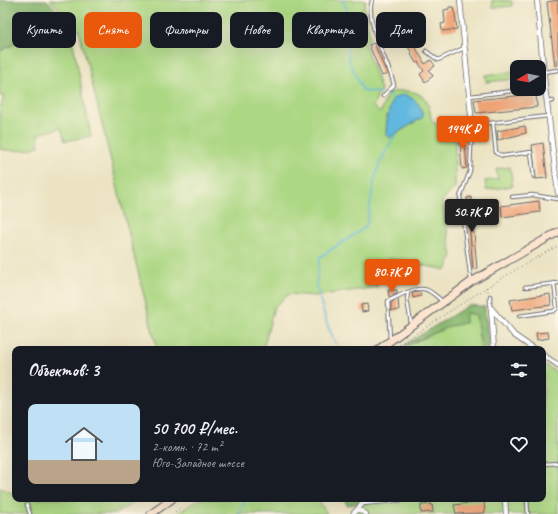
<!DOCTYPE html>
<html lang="ru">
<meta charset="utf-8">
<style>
body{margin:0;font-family:Caveat,sans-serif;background:#242831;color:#f1f3f6;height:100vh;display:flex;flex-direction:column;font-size:15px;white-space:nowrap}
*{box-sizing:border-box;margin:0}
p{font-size:13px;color:#9ea1a6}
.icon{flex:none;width:22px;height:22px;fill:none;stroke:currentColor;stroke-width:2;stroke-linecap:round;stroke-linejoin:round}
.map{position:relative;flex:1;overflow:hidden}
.panel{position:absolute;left:12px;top:346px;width:534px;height:156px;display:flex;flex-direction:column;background:#171b24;border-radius:8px;box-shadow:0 4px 16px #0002}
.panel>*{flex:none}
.guide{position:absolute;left:12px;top:12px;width:534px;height:36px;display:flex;gap:8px}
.needle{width:26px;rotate:260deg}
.controls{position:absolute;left:510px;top:60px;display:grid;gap:8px}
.controls a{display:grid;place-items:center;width:36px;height:36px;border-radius:8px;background:#171b24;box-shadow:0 4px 16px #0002;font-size:20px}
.price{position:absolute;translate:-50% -34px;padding:0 9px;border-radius:4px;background:#ea580c;color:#fff;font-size:13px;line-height:26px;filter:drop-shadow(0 1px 2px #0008)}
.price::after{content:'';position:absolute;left:50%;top:24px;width:12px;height:9px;margin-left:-6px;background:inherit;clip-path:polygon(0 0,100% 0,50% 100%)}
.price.active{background:#222;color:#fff}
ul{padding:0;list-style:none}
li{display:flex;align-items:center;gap:12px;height:100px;padding:0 16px}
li+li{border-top:1px solid #363941}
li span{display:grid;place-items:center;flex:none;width:112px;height:80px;border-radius:8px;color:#555}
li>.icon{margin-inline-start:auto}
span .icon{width:48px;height:48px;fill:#fffc;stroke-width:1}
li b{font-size:17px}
h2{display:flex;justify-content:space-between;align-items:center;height:48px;padding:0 16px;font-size:17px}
.tag{padding:0 14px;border-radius:8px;background:#171b24;box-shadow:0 4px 16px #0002;font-size:14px;line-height:36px}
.tag.active{background:#ea580c;color:#fff}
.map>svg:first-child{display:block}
.green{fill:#acd783;stroke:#677c5f;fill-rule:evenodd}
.forest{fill:#89b871;stroke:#566d56}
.water{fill:#62b8df;stroke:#426d8d}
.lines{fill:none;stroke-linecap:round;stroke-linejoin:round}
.stream{stroke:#62b8df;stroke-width:1.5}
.building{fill:#eea374}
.lane-casing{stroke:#68666a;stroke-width:4.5}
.street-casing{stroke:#68666a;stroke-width:6}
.secondary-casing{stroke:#68666a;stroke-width:9}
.path{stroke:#68666a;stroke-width:1;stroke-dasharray:1 3;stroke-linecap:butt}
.lane{stroke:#fff;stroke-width:2.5}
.street{stroke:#fff;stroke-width:4.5}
.secondary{stroke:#fce5cf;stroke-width:7}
</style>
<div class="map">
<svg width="558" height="514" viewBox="0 0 558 514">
<rect width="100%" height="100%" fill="#fcf5e5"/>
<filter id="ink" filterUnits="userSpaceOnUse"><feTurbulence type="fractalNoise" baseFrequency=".025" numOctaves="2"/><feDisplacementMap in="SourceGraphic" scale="8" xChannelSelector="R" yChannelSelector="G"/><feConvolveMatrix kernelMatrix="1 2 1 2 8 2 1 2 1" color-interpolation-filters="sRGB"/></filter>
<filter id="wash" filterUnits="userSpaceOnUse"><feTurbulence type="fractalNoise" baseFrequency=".012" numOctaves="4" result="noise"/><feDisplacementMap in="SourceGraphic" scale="16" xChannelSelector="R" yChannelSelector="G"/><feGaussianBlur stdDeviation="0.9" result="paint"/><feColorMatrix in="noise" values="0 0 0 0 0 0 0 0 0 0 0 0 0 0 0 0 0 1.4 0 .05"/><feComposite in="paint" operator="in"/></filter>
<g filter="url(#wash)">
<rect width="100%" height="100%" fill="#ebe3c2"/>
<path class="green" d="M 50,0 L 366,0 L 364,8 L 370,38 L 365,45 L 381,90 L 373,106 L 380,113 L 388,93 C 401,90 418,88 427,102 C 430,107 430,116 432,122 L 445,128 L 455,139 L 455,188 L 442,201 L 452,257 L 446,270 L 388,258 L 377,287 L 317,296 L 289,294 L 274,307 L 263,349 L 157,349 L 79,30 ZM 387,114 L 423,117 L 389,138 L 386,135 Z
M 492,0 L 512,1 L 512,6 L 493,8 Z
M 71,33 L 91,136 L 65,141 L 61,128 L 38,134 L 39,146 C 26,151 14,152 0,149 L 0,107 L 4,97 L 0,96 L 0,51 L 24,39 Z
M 538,64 L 539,67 L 517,67 L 517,79 L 486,82 L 485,75 L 513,72 L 513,66 Z
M 510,167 L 513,186 L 486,190 L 485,181 L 498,179 L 496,169 Z
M 465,313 L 476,315 L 481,349 L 400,349 L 450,326 L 465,323 Z
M 543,364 L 558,373 L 558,514 L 353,514 L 363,503 L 407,499 L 543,499 Z
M 0,488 L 15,494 L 15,499 L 140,499 L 115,514 L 36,514 L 35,512 L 31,514 L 0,514 Z
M 198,499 L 318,499 L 327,514 L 177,514 Z"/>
<path class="forest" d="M 0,0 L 47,0 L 69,25 L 71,33 L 24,39 L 0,51 Z
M 469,305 L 485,307 L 489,349 L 481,349 L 476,315 L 466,313 L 465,323 L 450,326 L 398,349 Z
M 344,499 L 392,499 L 347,505 Z"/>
<path class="water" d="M 403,94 C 415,98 421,104 423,117 L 389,138 C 383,131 389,108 393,99 Z"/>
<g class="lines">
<path class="stream" d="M 342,0 L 347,9 L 345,26 L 349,61 L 363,91 L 381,93
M 388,93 L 393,100
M 338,349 L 327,324 L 316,285 L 320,257 L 366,227 C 370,211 371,195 375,179 C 378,162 388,148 396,134
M 239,514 L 246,499"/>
</g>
<g id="blocks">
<path class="building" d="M 558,0 L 558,65 L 555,66 L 547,2 Z
M 449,7 L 454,7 L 457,29 L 442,31 L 441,24 L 445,23 L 444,10 L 449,9 Z
M 402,23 L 405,28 L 399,31 L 396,26 Z
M 410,37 L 425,64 L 431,60 L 435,66 L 429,70 L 433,76 L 425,82 L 420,74 L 424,71 L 418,62 L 416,63 L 411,54 L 412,53 L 404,41 Z
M 374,43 L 387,74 L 382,76 L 369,45 Z
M 536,94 L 537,107 L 476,113 L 474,100 Z
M 525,126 L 526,133 L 498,140 L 497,131 Z
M 459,131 L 464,131 L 467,168 L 462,169 Z
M 543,143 L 547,178 L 536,179 L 532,145 Z
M 471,197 L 477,269 L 473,269 L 467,198 Z
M 539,201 L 540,212 L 502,217 L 501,206 Z
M 388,290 L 397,290 L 397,294 L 389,297 Z
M 420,292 L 421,296 L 413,298 L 412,293 Z
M 550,294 L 551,305 L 512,310 L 510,300 Z
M 398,299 L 399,310 L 391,311 L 391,303 Z
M 367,304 L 368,311 L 362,312 L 361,305 Z
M 548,332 L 549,338 L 537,340 L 536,333 Z
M 484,501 L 485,513 L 456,514 L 454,505 Z
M 432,504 L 433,512 L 421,513 L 421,505 Z"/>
</g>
</g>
<g filter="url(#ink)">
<use href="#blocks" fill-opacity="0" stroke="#68666a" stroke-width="1"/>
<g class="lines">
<g class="lane-casing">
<path id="lane" d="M 372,0 C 365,25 388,59 394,85 L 383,96
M 426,51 L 438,60 L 464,48
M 544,72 L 558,70
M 539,88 L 545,87
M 470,96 L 529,89
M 547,102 L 553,101
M 493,123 L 496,153 L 503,156 L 531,152 L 534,177
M 512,197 L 532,195 L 558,199
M 471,280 L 460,197 L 470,171 L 472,125 L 548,116
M 525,287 L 558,283
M 490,296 L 490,308
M 519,316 L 554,311 L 557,308 L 554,283
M 411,323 L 407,299 L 408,292 C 426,285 429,290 443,302
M 390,340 L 388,301 L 407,292
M 543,464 L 558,463
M 527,499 L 528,514
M 27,505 L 30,514"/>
</g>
<g class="street-casing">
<path id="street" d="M 460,0 L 472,125
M 537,0 L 545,87 L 558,193
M 491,308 L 514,335 L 534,349
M 491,308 L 494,349
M 543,355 L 558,365
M 505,499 L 506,514
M 358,509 L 366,514
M 353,514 L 363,503 L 407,499"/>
</g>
<g class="secondary-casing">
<path id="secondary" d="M 379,349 L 471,282 L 558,232
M 151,514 L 172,499"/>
</g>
<path class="path" d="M 486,287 L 489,293
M 393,349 C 447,313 500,277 558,246
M 172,514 L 193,499"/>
<use href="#lane" class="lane"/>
<use href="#street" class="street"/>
<use href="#secondary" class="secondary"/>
</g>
</g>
</svg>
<div class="controls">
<a><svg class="needle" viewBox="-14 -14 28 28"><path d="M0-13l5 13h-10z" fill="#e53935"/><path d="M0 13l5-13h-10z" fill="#9ea1a6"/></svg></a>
</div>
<b class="price" style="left:463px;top:150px">144K ₽</b>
<b class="price active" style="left:472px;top:233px">50.7K ₽</b>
<b class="price" style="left:392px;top:293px">80.7K ₽</b>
<div class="guide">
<a class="tag">Купить</a>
<a class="tag active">Снять</a>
<a class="tag">Фильтры</a>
<a class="tag">Новое</a>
<a class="tag">Квартира</a>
<a class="tag">Дом</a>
</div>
<section class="panel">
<h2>Объектов: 3<svg class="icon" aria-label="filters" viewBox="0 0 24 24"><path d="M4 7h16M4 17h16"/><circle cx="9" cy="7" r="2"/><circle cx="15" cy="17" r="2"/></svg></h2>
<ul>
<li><span style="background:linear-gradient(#bfe0f5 70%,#b9a48a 0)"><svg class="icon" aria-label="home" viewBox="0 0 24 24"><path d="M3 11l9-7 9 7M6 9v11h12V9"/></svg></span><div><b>50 700 ₽/мес.</b><p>2-комн. · 72 m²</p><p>Юго-Западное шоссе</p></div><svg class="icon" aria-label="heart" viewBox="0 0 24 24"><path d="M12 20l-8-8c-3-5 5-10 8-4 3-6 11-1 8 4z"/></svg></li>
</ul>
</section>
</div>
